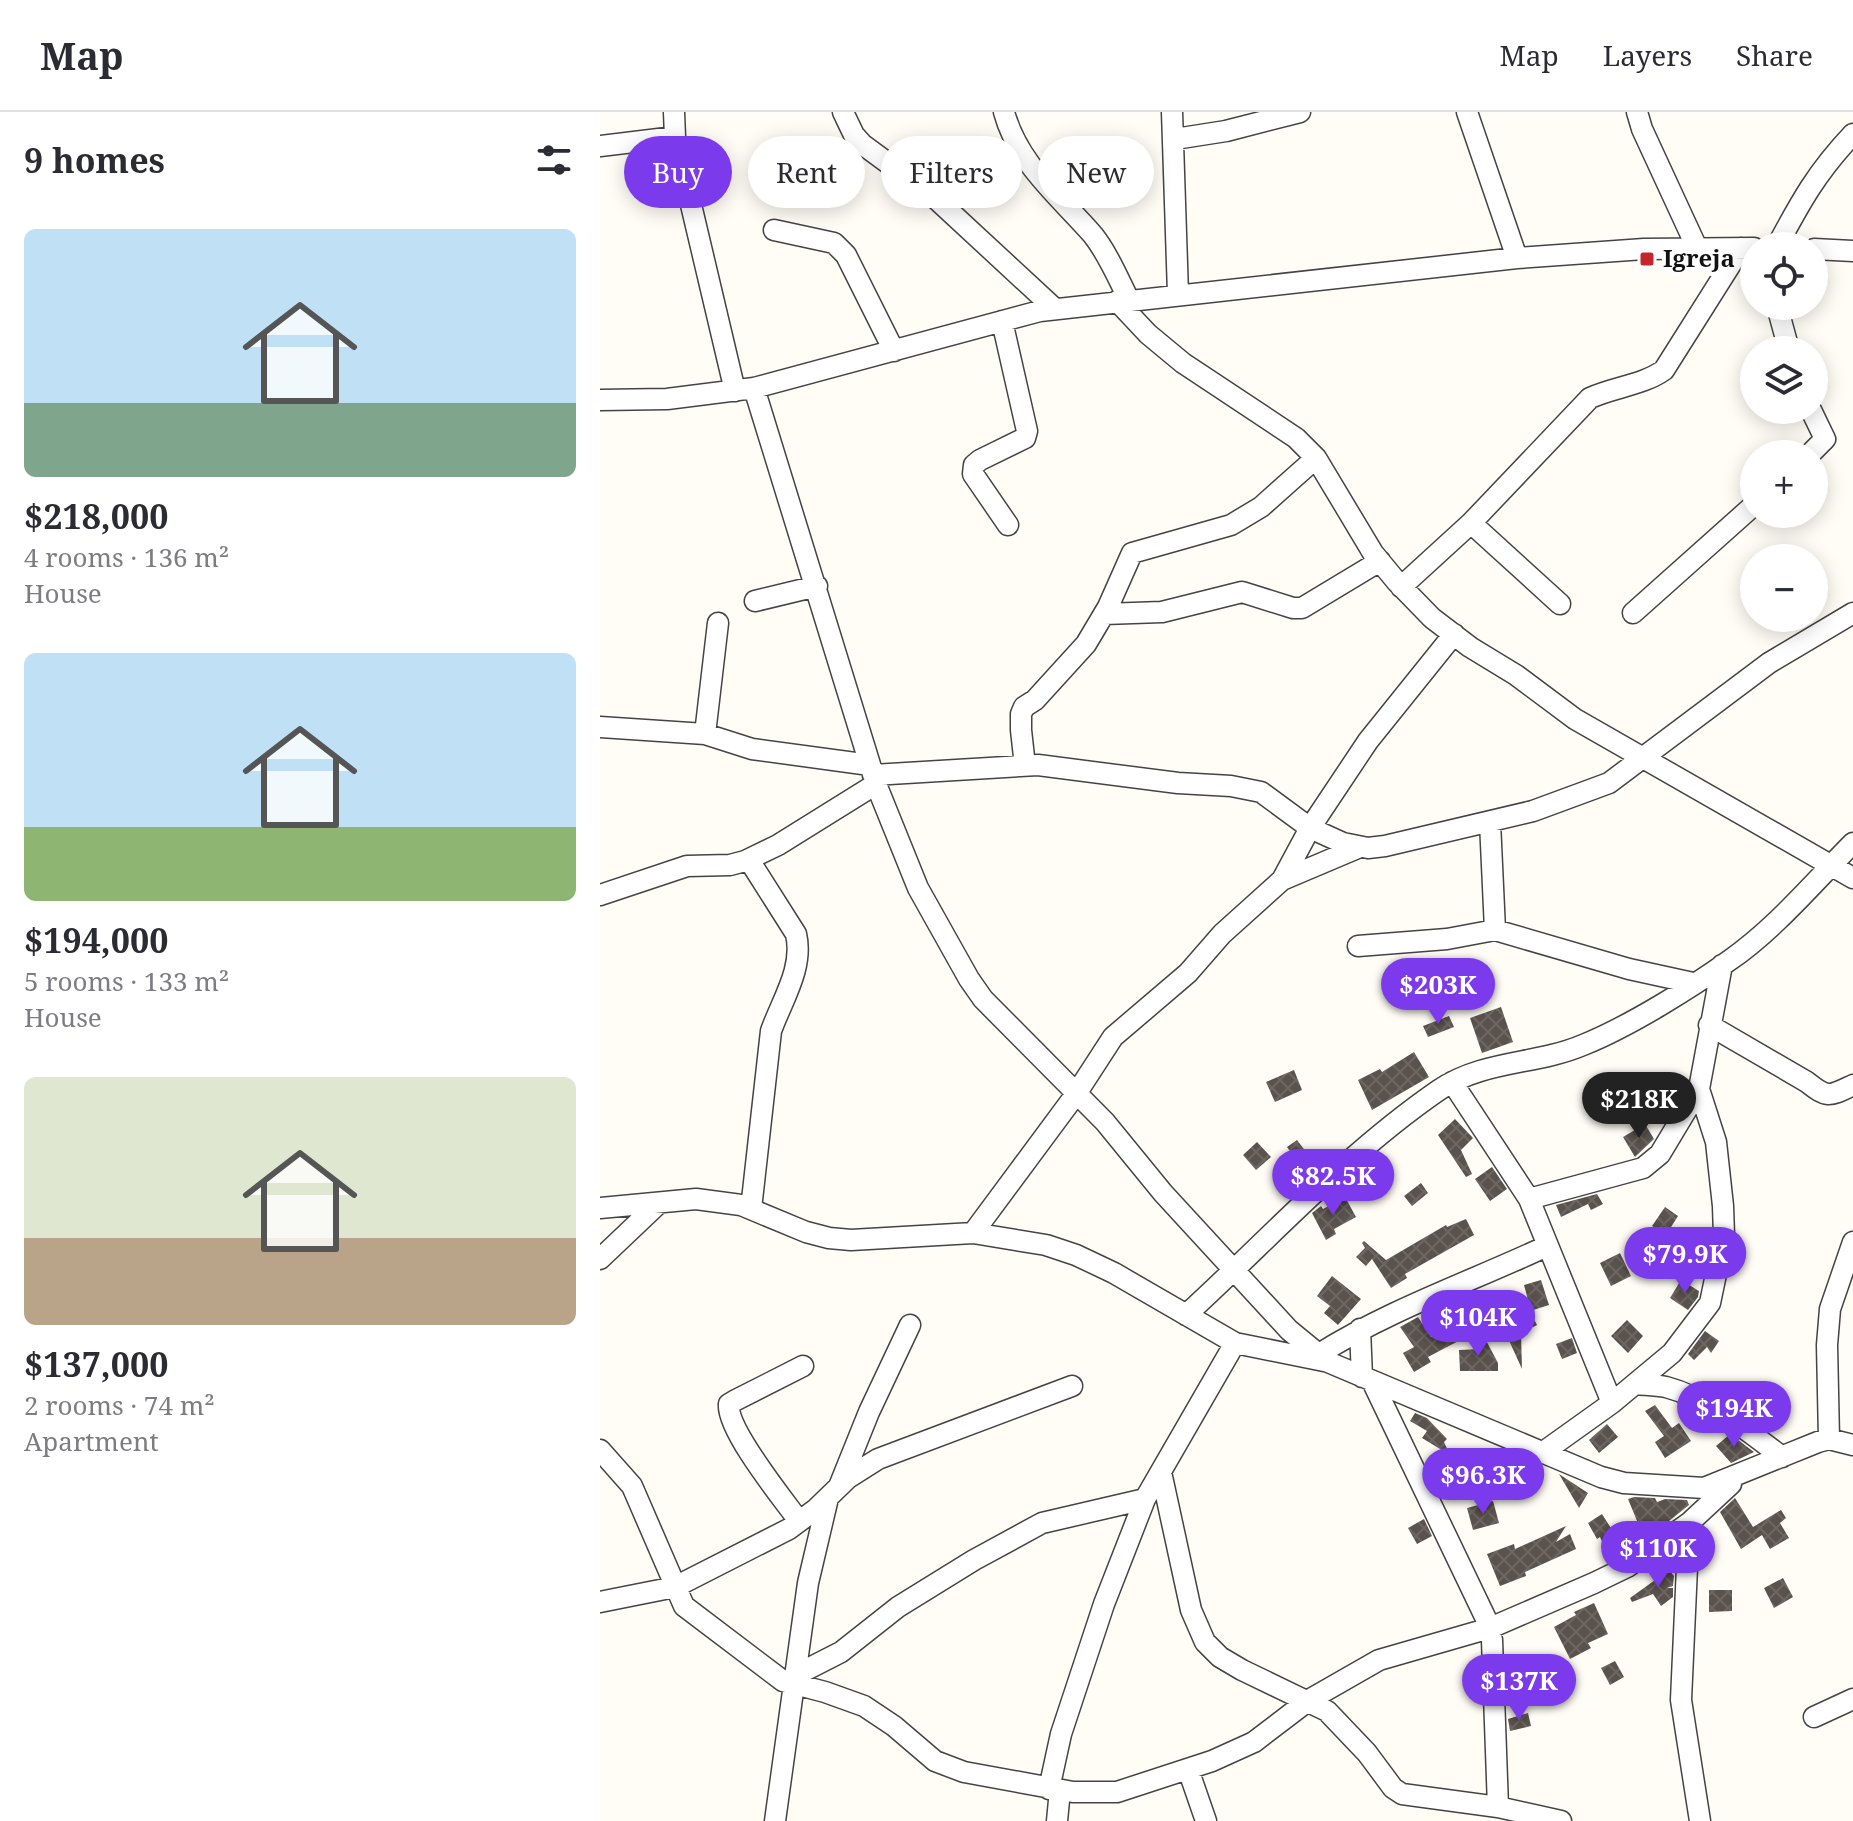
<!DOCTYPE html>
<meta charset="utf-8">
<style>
body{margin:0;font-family:"Noto Serif",serif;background:#f7f7f7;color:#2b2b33;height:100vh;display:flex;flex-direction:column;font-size:30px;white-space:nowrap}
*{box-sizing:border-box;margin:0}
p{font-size:26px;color:#7c7c81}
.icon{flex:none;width:44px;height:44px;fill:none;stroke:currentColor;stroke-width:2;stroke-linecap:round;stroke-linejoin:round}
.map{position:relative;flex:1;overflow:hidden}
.side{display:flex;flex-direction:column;background:#fff;width:600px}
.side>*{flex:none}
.guide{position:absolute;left:24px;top:24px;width:760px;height:72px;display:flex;gap:16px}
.tools{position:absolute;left:1140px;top:120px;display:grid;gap:16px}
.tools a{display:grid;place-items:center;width:88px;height:88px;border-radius:50%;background:#fff;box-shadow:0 4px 20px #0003;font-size:40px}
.price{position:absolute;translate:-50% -68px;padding:0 18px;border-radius:28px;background:#7c3aed;color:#fff;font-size:26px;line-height:52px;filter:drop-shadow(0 2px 4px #0008)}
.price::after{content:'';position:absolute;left:50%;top:48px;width:24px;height:18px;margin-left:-12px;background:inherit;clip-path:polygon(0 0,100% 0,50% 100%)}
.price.selected{background:#222;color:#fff}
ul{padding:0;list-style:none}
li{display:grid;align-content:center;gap:16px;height:424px;padding:0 24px}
li span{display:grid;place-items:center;height:248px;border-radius:12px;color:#555}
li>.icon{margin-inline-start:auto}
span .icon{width:144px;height:144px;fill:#fffc;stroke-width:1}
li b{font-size:34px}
h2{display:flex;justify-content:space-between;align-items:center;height:96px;padding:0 24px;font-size:34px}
.pill{padding:0 28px;border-radius:36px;background:#fff;box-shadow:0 4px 20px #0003;font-size:28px;line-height:72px}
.pill.selected{background:#7c3aed;color:#fff}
header{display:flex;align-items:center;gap:48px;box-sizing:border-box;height:112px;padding:0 40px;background:#fff;border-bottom:2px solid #e1e1e2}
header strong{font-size:38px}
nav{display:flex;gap:44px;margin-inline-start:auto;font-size:28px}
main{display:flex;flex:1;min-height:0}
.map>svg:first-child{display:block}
.building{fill:url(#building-cross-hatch)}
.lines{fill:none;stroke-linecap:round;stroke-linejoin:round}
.minor-casing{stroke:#444;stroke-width:23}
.minor{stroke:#fff;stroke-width:20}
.poi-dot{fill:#c4262e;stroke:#fff;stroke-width:3}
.labels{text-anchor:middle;stroke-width:8;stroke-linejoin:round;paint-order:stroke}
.poi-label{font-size:24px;font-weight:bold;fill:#111;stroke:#fff;text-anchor:start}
</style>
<header>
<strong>Map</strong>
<nav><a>Map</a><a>Layers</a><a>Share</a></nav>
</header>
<main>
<section class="side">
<h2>9 homes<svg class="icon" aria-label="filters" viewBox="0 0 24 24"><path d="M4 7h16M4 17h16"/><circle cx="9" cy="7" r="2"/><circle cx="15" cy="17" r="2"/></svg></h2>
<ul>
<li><span style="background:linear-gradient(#bfe0f5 70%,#7fa58c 0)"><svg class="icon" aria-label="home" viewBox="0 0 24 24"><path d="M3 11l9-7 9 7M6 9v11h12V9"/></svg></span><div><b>$218,000</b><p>4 rooms · 136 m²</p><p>House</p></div></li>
<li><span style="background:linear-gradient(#bfe0f5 70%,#8fb573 0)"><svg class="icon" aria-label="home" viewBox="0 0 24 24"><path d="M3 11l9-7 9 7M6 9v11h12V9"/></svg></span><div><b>$194,000</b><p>5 rooms · 133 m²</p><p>House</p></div></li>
<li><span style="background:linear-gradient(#dfe7d0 65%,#b9a48a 0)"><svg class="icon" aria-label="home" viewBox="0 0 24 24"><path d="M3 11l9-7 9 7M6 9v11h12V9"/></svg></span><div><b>$137,000</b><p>2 rooms · 74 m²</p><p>Apartment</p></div></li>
</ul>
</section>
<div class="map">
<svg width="1253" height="1709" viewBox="0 0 1253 1709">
<defs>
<pattern id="building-cross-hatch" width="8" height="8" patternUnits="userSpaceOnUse" patternTransform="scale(2)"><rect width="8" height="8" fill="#5a524d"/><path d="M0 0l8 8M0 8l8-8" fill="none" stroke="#6d6662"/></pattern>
</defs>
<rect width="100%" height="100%" fill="#fffdf5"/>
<path class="building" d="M 833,866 L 836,878 L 819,883 L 815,872 Z
M 901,895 L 913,930 L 882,941 L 870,906 Z
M 849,904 L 854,915 L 828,925 L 823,914 Z
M 814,940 L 829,965 L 772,998 L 758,968 L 780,957 L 782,960 Z
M 694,958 L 702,978 L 675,990 L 666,970 Z
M 855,1007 L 873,1026 L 861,1038 L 872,1062 L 866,1065 L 838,1023 Z
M 1045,1012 L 1054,1027 L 1035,1045 L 1023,1025 Z
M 697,1028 L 709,1044 L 699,1052 L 687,1035 Z
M 657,1030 L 671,1045 L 656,1058 L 643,1043 Z
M 892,1055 L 907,1077 L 890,1089 L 875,1067 Z
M 821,1071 L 828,1081 L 812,1094 L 804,1084 Z
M 997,1082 L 1003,1092 L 991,1098 L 988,1092 L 961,1105 L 956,1093 Z
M 745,1085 L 756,1105 L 734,1117 L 736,1122 L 726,1128 L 712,1101 L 721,1094 L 723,1097 Z
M 1065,1095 L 1078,1104 L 1066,1123 L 1052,1114 Z
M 866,1107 L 874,1123 L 805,1162 L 807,1166 L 791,1176 L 772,1147 L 766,1154 L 756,1145 L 765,1136 L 762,1131 L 764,1129 L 786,1148 L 846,1113 L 847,1115 Z
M 1020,1141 L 1031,1164 L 1011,1174 L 1000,1151 Z
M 732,1164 L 761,1187 L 738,1213 L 724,1201 L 730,1194 L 717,1184 Z
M 941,1168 L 949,1193 L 930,1199 L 937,1213 L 921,1221 L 922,1257 L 897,1202 L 928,1188 L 924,1173 Z
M 1081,1168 L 1099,1179 L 1098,1185 L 1088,1198 L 1070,1186 Z
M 864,1187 L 873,1204 L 861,1210 L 851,1193 Z
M 818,1205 L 831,1225 L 866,1225 L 828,1245 L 831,1250 L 814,1260 L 803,1241 L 814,1235 L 800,1215 Z
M 1027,1208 L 1043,1224 L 1028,1241 L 1011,1224 Z
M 880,1217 L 898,1251 L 898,1259 L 860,1259 L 859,1238 L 880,1237 Z
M 1105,1219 L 1119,1229 L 1111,1241 L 1107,1235 L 1094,1248 L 1088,1242 Z
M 972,1226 L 977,1241 L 962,1247 L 956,1232 Z
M 1055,1293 L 1072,1316 L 1079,1311 L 1091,1329 L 1065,1346 L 1055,1330 L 1064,1324 L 1045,1299 Z
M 815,1301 L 827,1306 L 847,1327 L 844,1330 L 850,1343 L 822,1326 L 827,1319 L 810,1309 Z
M 1007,1312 L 1018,1325 L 999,1341 L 989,1328 Z
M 1130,1322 L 1154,1340 L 1131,1351 L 1116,1334 Z
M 959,1362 L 988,1381 L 979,1396 Z
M 1034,1385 L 1055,1386 L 1057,1390 L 1065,1387 L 1087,1388 L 1089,1393 L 1069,1409 L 1042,1421 L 1028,1387 Z
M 1135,1386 L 1153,1415 L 1181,1398 L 1186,1406 L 1180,1411 L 1189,1426 L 1170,1437 L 1162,1423 L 1141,1437 L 1120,1400 Z
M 893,1389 L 899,1411 L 873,1418 L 867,1396 Z
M 1002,1402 L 1016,1424 L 1022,1421 L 1029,1438 L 1011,1449 L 1000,1425 L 997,1427 L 988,1411 Z
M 824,1407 L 832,1424 L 817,1432 L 808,1416 Z
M 966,1414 L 956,1430 L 970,1422 L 976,1437 L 925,1460 L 926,1464 L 900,1474 L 887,1442 L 914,1432 L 915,1437 Z
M 1069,1458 L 1074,1464 L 1073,1474 L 1067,1476 L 1073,1476 L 1073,1485 L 1061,1494 L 1053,1482 L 1032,1490 L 1030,1486 Z
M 1183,1466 L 1193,1485 L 1174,1496 L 1164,1476 Z
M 1109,1478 L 1132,1478 L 1132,1499 L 1109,1500 Z
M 994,1491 L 1008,1522 L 988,1531 L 991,1536 L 970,1547 L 954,1515 L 976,1503 L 974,1500 Z
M 1015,1549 L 1024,1565 L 1010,1573 L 1001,1556 Z
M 962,1554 L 972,1569 L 945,1588 L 935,1573 Z
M 928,1601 L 931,1614 L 910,1619 L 908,1607 Z"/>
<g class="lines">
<g class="minor-casing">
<path id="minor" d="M 74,0 L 75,25 L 135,279
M 243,0 L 254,23 L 262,32 L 334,85 L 455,197
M 404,0 C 418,52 459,84 493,123 C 508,142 518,166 529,188
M 572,0 L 578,182
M 867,0 L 917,146
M 1037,0 L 1042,17 L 1097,136
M 575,27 L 626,19 L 700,0
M 0,34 L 75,25
M 174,118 L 234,131 L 246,143 L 294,239
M 1177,134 C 1201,89 1217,60 1253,22
M 1214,137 L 1253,139
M 517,189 L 548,222 L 583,251 L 696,326 L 716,346 L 773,441 L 797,470 L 832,506 L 870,535 L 916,563 L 975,607 L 1253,766
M 1177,194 L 1189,238
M 402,209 L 427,319 L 425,326 L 380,348 L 374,353 L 373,362 L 408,413
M 154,276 L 276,672 L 318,776 L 369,867 L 383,887 L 505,1010 L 563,1081 L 689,1218 L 728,1250 L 1001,1365 L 1024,1371 L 1104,1376 L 1218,1330 L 1229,1327 L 1253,1333
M 0,288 L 67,287 L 154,276 L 440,199 L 917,146 L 1044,137 L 1154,136
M 1210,342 L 1225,327 L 1211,298
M 871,411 L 960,492
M 801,475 L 871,411 L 990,286 C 1014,275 1043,273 1064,258 L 1141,136
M 155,489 L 217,474
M 1033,501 L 1154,393
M 504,502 L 562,500 L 642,480 L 693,496 L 702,496 L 780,449
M 0,615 L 105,622 L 152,637 L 270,653
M 105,622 L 118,511
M 425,654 L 421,618 L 421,602 L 424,595 L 435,588 L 486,532 L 508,495 L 532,441 L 631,413 L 661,395 L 716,346
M 273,663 L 438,653 L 578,671 L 631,674 L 661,680 L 710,716 L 743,731 L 768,736 L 785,734 L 933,699 L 1009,671 L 1169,551 L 1253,501
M 890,710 L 895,818
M 149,748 L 196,822 C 204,856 182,888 171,919 L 151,1097
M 682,768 L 760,735
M 0,783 L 87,754 L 130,753 L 145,749 L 178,733 L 276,672
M 758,834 L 847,827 L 895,818 L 1029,857 L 1093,871
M 1109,913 L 1207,970 C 1228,987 1230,984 1253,973
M 852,970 L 929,1087 L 1012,1291
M 929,1087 L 1043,1056 L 1060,1042 L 1099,977 L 1122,853
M 0,1096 L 96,1087 L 141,1093 L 206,1120 L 229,1126 L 251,1128 L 373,1121 L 446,1133 L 476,1143 L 514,1161 L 635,1231 L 724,1249
M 373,1121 L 476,982 L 513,925 L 588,861 L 622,822 L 682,768 L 710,716 L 768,629 L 854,522
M 0,1147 L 59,1091
M 586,1203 C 669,1127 746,1042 839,978 C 883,948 936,953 983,933 C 1028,915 1091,876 1130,848 C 1176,816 1214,770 1253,731
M 760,1217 L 762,1265
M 719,1242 C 791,1197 870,1170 947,1134
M 772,1269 L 888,1511 L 892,1528 L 898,1695
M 1035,1272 C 1045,1273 1056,1273 1066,1275 C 1108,1286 1149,1320 1182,1345
M 1229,1327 L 1227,1233 L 1230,1197 L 1253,1130
M 0,1338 L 32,1374 L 84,1494 L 183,1569 L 225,1580 L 264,1594 L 294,1614 L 335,1649 L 364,1660 L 473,1680 L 517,1680 L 612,1649 L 654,1630 L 709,1588 L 779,1548 L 890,1516 L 994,1471 L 1027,1455 L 1089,1411 L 1131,1372
M 942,1341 L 1012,1291 L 1072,1241 L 1110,1191 L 1124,1124 L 1123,1094 L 1116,1030 L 1099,977
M 561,1360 L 591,1498 L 605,1530 L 620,1545 L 642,1558 L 727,1599 L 767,1641 L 793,1676 L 802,1682 L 898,1695 L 961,1709
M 240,1372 L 269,1300 L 310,1213
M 199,1409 C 183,1387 126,1317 129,1292 L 134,1289 L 203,1254
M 1089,1411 L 1081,1588 L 1100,1709
M 0,1490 L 75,1475 L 189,1417 L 216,1397 L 248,1366 L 278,1347 L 472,1274
M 194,1564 L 241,1540 L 298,1495 L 374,1448 L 442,1411 L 545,1387
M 1214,1605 L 1253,1587
M 588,1657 L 606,1709
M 449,1677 L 461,1622 L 504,1492 L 545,1387 L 635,1231
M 175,1709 L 208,1471 L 228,1386
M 457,1709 L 460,1678"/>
</g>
<use href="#minor" class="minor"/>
</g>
<rect class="poi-dot" x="1039" y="139" width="16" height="16" rx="4"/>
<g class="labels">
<g class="poi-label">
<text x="1063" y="155">Igreja</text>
</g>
</g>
</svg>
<div class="tools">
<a><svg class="icon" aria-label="locate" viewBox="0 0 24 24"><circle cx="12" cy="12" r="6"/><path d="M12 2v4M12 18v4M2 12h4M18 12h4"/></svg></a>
<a><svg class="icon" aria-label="layers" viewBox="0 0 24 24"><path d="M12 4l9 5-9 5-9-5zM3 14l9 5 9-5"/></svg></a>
<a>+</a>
<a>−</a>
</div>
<b class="price" style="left:838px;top:914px">$203K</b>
<b class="price selected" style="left:1039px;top:1028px">$218K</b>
<b class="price" style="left:733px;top:1105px">$82.5K</b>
<b class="price" style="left:1085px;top:1183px">$79.9K</b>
<b class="price" style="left:878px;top:1246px">$104K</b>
<b class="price" style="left:1134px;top:1337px">$194K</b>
<b class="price" style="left:883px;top:1404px">$96.3K</b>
<b class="price" style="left:1058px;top:1477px">$110K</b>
<b class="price" style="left:919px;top:1610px">$137K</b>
<div class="guide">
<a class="pill selected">Buy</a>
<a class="pill">Rent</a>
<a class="pill">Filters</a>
<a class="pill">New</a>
</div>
</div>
</main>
